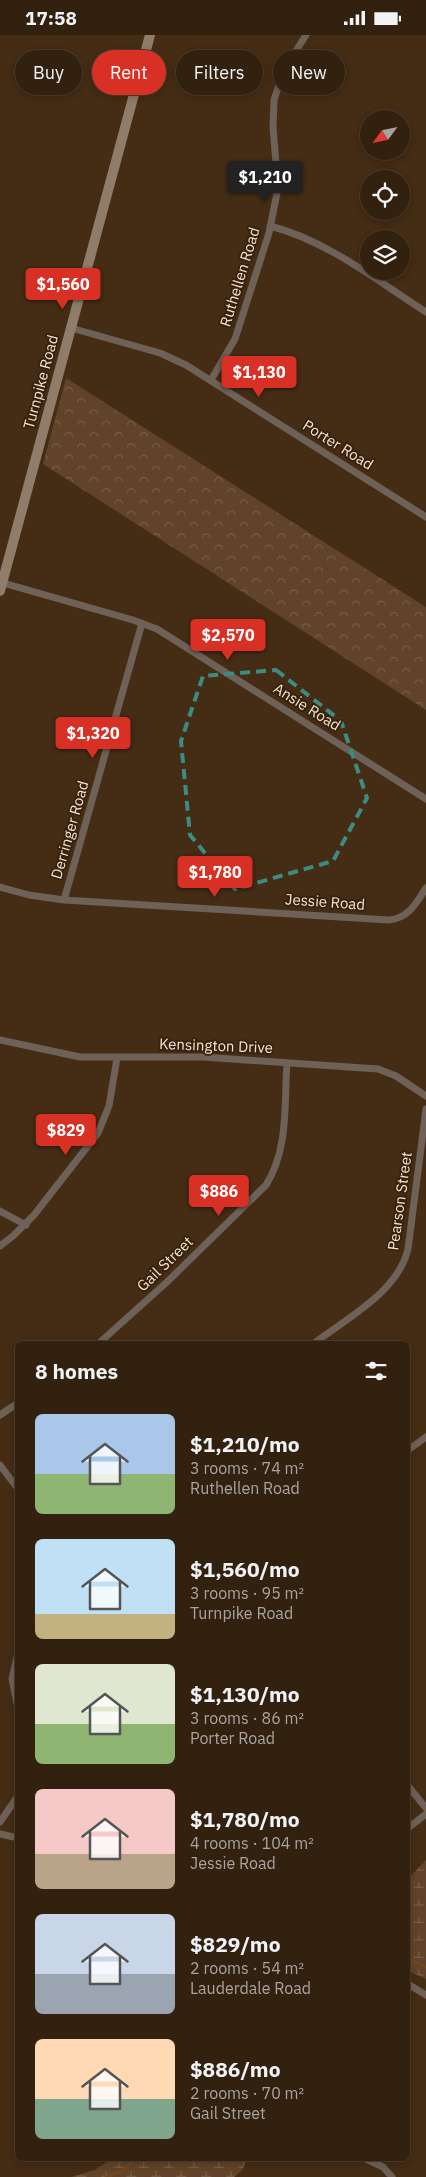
<!DOCTYPE html>
<meta charset="utf-8">
<style>
body{margin:0;font-family:"IBM Plex Sans",sans-serif;background:#3e2e1e;color:#f1f3f6;height:100vh;display:flex;flex-direction:column;font-size:19px;white-space:nowrap}
*{box-sizing:border-box;margin:0}
p{font-size:16px;color:#a9a39f}
.icon{flex:none;width:28px;height:28px;fill:none;stroke:currentColor;stroke-width:2;stroke-linecap:round;stroke-linejoin:round}
.map{position:relative;flex:1;overflow:hidden}
.drawer{position:absolute;left:15px;top:1306px;width:395px;height:820px;display:flex;flex-direction:column;background:#332110;border-radius:8px;box-shadow:0 2px 8px #0003,0 0 0 1px #4e3e30}
.drawer>*{flex:none}
.banner{position:absolute;left:15px;top:15px;width:396px;height:45px;display:flex;gap:10px}
.needle{width:32px;rotate:237deg}
.fabs{position:absolute;left:360px;top:75px;display:grid;gap:10px}
.fabs a{display:grid;place-items:center;width:50px;height:50px;border-radius:50%;background:#332110;box-shadow:0 2px 8px #0003,0 0 0 1px #4e3e30;font-size:25px}
.price{position:absolute;translate:-50% -42px;padding:0 11px;border-radius:5px;background:#d93025;color:#fff;font-size:16px;line-height:32px;filter:drop-shadow(0 1px 2px #0008)}
.price::after{content:'';position:absolute;left:50%;top:30px;width:15px;height:11px;margin-left:-8px;background:inherit;clip-path:polygon(0 0,100% 0,50% 100%)}
.price.selected{background:#222;color:#fff}
ul{padding:0;list-style:none}
li{display:flex;align-items:center;gap:15px;height:125px;padding:0 20px}
li span{display:grid;place-items:center;flex:none;width:140px;height:100px;border-radius:8px;color:#555}
li>.icon{margin-inline-start:auto}
span .icon{width:60px;height:60px;fill:#fffc;stroke-width:1}
li b{font-size:21px}
h2{display:flex;justify-content:space-between;align-items:center;height:60px;padding:0 20px;font-size:21px}
.pill{padding:0 18px;border-radius:22px;background:#332110;box-shadow:0 2px 8px #0003,0 0 0 1px #4e3e30;font-size:18px;line-height:45px}
.pill.selected{background:#d93025;color:#fff}
.status{display:flex;justify-content:space-between;align-items:center;height:35px;padding:0 25px;background:#332110;direction:ltr}
.status svg{height:14px;fill:currentColor}
.map>svg:first-child{display:block}
.wetland{fill:url(#wetland-marsh)}
.park{fill:url(#park-crowns)}
.lines{fill:none;stroke-linecap:round;stroke-linejoin:round}
.stream{stroke:#73481c;stroke-width:2.5}
.street{stroke:#6e6157;stroke-width:7}
.secondary{stroke:#8f7c6b;stroke-width:10}
.marked{fill:none;stroke:#3c8c83;stroke-width:4;stroke-dasharray:10 6;stroke-linejoin:round}
.labels{text-anchor:middle;stroke-width:4;stroke-linejoin:round;paint-order:stroke}
.street-label{font-size:15px;fill:#f2e3d5;stroke:#39220b}
</style>
<div class="status"><b>17:58</b><svg viewBox="0 0 49 12"><path d="M0 12V9h3v3zM5 12V6h3v6zM10 12V3h3v9zM15 12V0h3v12zM26 1h20v11H26zM47 4h2v5h-2z"/></svg></div>
<div class="map">
<svg width="426" height="2142" viewBox="0 0 426 2142">
<defs>
<pattern id="wetland-marsh" width="20" height="14" patternUnits="userSpaceOnUse" patternTransform="scale(1.25)"><rect width="20" height="14" fill="#604328"/><path d="M1 5h8M5 5V1M11 12h8M15 12V8" fill="none" stroke="#775e46"/></pattern>
<pattern id="park-crowns" width="20" height="18" patternUnits="userSpaceOnUse" patternTransform="scale(1.25)"><rect width="20" height="18" fill="#604328"/><path d="M2 6a3 3 0 1 1 6 0M12 15a3 3 0 1 1 6 0" fill="none" stroke="#775e46"/></pattern>
</defs>
<rect width="100%" height="100%" fill="#442c15"/>
<path class="wetland" d="M 426,1825 L 426,1944 L 408,1936 L 408,1844 Z
M 111,2124 L 246,2124 C 245,2132 241,2137 234,2142 L 71,2142 L 95,2135 Z"/>
<path class="park" d="M 66,343 L 426,572 L 426,675 L 43,429 Z"/>
<g class="lines">
<path class="stream" d="M 408,1924 L 426,1932
M 106,2142 L 121,2137 L 136,2124"/>
<path class="street" d="M 270,191 C 328,206 376,245 426,277
M 71,293 L 160,318 L 186,330 L 426,482
M 211,345 L 235,304 L 269,198 L 278,153 L 273,92 L 274,65 L 284,35 L 306,0
M 0,547 L 133,585 L 157,594 L 426,764
M 0,852 L 29,860 L 64,865 L 389,885 C 409,883 416,868 426,853
M 64,865 L 142,588
M 0,1005 L 80,1022 L 203,1022 L 378,1034 L 396,1041 L 426,1061
M 0,1176 L 26,1190
M 0,1211 L 13,1201 L 34,1180 L 98,1098 L 109,1071 L 117,1023
M 98,1309 L 167,1247 L 266,1150 C 289,1114 284,1068 287,1028
M 313,1309 C 347,1283 398,1257 408,1214 L 426,1074
M 0,1380 L 18,1368
M 408,1415 L 426,1402
M 0,1430 L 18,1454
M 18,1618 L 12,1644 L 18,1673
M 408,1751 L 426,1773
M 0,1787 L 18,1761
M 408,1793 L 426,1779
M 0,1799 L 18,1803
M 408,1949 L 426,1960
M 366,2124 L 383,2132 L 392,2142"/>
<path class="secondary" d="M 0,556 L 150,0"/>
</g>
<path class="marked" d="M 276,635 L 341,686 L 367,763 L 333,826 L 235,854 L 190,800 L 181,706 L 203,641 Z"/>
<g class="labels">
<g class="street-label">
<text transform="translate(240 242) rotate(-73)" y="5">Ruthellen Road</text>
<text transform="translate(41 347) rotate(-75)" y="5">Turnpike Road</text>
<text transform="translate(338 410) rotate(32)" y="5">Porter Road</text>
<text transform="translate(307 672) rotate(32)" y="5">Ansie Road</text>
<text transform="translate(70 795) rotate(-74)" y="5">Derringer Road</text>
<text transform="translate(325 867) rotate(4)" y="5">Jessie Road</text>
<text transform="translate(216 1011) rotate(2)" y="5">Kensington Drive</text>
<text transform="translate(400 1166) rotate(-82)" y="5">Pearson Street</text>
<text transform="translate(165 1229) rotate(-44)" y="5">Gail Street</text>
</g>
</g>
</svg>
<div class="fabs">
<a><svg class="needle" viewBox="-14 -14 28 28"><path d="M0-13l5 13h-10z" fill="#e53935"/><path d="M0 13l5-13h-10z" fill="#a9a39f"/></svg></a>
<a><svg class="icon" aria-label="locate" viewBox="0 0 24 24"><circle cx="12" cy="12" r="6"/><path d="M12 2v4M12 18v4M2 12h4M18 12h4"/></svg></a>
<a><svg class="icon" aria-label="layers" viewBox="0 0 24 24"><path d="M12 4l9 5-9 5-9-5zM3 14l9 5 9-5"/></svg></a>
</div>
<b class="price selected" style="left:265px;top:168px">$1,210</b>
<b class="price" style="left:63px;top:275px">$1,560</b>
<b class="price" style="left:259px;top:363px">$1,130</b>
<b class="price" style="left:228px;top:626px">$2,570</b>
<b class="price" style="left:93px;top:724px">$1,320</b>
<b class="price" style="left:215px;top:863px">$1,780</b>
<b class="price" style="left:66px;top:1121px">$829</b>
<b class="price" style="left:219px;top:1182px">$886</b>
<div class="banner">
<a class="pill">Buy</a>
<a class="pill selected">Rent</a>
<a class="pill">Filters</a>
<a class="pill">New</a>
</div>
<section class="drawer">
<h2>8 homes<svg class="icon" aria-label="filters" viewBox="0 0 24 24"><path d="M4 7h16M4 17h16"/><circle cx="9" cy="7" r="2"/><circle cx="15" cy="17" r="2"/></svg></h2>
<ul>
<li><span style="background:linear-gradient(#a9c7e8 60%,#8fb573 0)"><svg class="icon" aria-label="home" viewBox="0 0 24 24"><path d="M3 11l9-7 9 7M6 9v11h12V9"/></svg></span><div><b>$1,210/mo</b><p>3 rooms · 74 m²</p><p>Ruthellen Road</p></div></li>
<li><span style="background:linear-gradient(#bfe0f5 75%,#c2b280 0)"><svg class="icon" aria-label="home" viewBox="0 0 24 24"><path d="M3 11l9-7 9 7M6 9v11h12V9"/></svg></span><div><b>$1,560/mo</b><p>3 rooms · 95 m²</p><p>Turnpike Road</p></div></li>
<li><span style="background:linear-gradient(#dfe7d0 60%,#8fb573 0)"><svg class="icon" aria-label="home" viewBox="0 0 24 24"><path d="M3 11l9-7 9 7M6 9v11h12V9"/></svg></span><div><b>$1,130/mo</b><p>3 rooms · 86 m²</p><p>Porter Road</p></div></li>
<li><span style="background:linear-gradient(#f6c9c9 65%,#b9a48a 0)"><svg class="icon" aria-label="home" viewBox="0 0 24 24"><path d="M3 11l9-7 9 7M6 9v11h12V9"/></svg></span><div><b>$1,780/mo</b><p>4 rooms · 104 m²</p><p>Jessie Road</p></div></li>
<li><span style="background:linear-gradient(#c9d6e8 60%,#9aa5b1 0)"><svg class="icon" aria-label="home" viewBox="0 0 24 24"><path d="M3 11l9-7 9 7M6 9v11h12V9"/></svg></span><div><b>$829/mo</b><p>2 rooms · 54 m²</p><p>Lauderdale Road</p></div></li>
<li><span style="background:linear-gradient(#ffd9b3 60%,#7fa58c 0)"><svg class="icon" aria-label="home" viewBox="0 0 24 24"><path d="M3 11l9-7 9 7M6 9v11h12V9"/></svg></span><div><b>$886/mo</b><p>2 rooms · 70 m²</p><p>Gail Street</p></div></li>
</ul>
</section>
</div>
